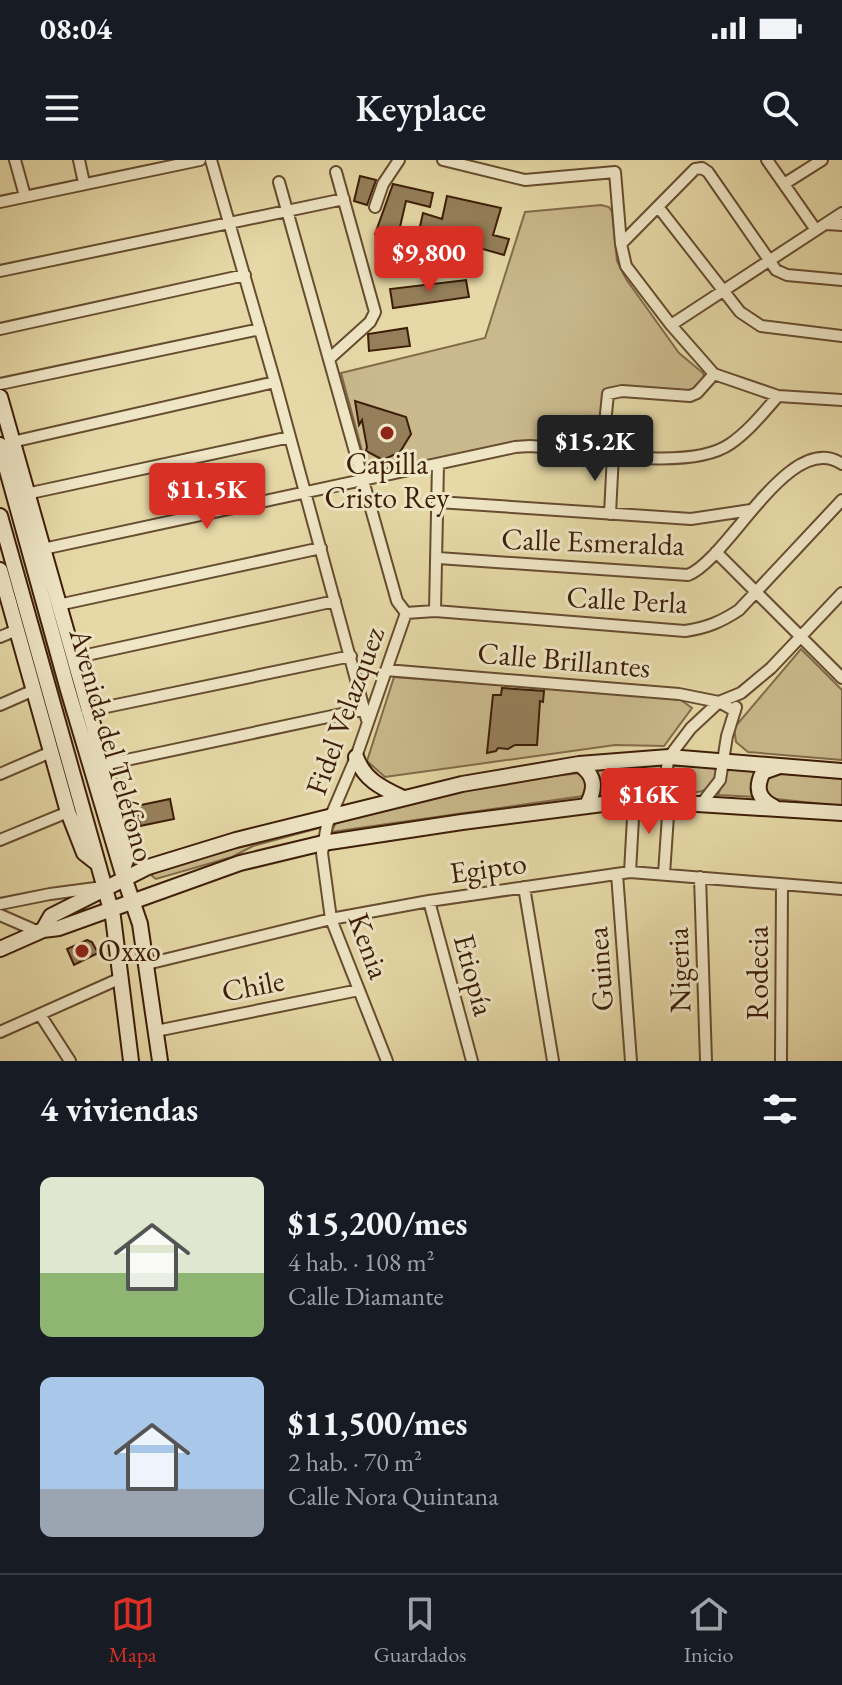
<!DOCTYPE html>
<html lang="es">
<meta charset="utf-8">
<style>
body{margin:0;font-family:"EB Garamond",serif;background:#20242c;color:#f1f3f6;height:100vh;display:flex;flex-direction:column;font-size:30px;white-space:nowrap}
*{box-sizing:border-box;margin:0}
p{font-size:26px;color:#9ea1a6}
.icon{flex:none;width:44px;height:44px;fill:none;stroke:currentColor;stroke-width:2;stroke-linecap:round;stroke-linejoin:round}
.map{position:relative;height:901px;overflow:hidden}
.panel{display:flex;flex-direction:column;background:#171b24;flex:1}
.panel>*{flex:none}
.price{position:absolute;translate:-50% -68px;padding:0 18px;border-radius:8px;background:#d93025;color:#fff;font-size:26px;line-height:52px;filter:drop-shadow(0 2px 4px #0008)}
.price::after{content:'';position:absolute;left:50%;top:48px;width:24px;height:18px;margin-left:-12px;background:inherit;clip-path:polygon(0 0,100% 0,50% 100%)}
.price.active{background:#222;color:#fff}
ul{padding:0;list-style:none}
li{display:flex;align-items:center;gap:24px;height:200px;padding:0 40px}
li span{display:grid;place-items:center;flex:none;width:224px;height:160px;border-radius:12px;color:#555}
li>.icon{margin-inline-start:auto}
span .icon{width:96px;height:96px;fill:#fffc;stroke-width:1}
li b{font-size:34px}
h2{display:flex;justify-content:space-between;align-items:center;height:96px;padding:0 40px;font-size:34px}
.status{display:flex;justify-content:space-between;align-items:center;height:56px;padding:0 40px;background:#171b24;direction:ltr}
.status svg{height:22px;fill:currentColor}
header{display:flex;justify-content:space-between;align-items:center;height:104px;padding:0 40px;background:#171b24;font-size:36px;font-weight:600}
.dock{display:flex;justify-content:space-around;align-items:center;height:112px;border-top:2px solid #363941;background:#171b24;font-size:22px;color:#9ea1a6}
.dock a{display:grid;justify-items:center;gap:4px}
.dock .active{color:#d93025}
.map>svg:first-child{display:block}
.green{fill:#c9b98c;stroke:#836b4a;stroke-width:2}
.building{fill:#957f5a;stroke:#3d1d07;stroke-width:2}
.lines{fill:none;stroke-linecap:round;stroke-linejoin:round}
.street-casing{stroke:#674c2f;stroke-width:14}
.secondary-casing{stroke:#3d1d07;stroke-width:18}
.street{stroke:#efe6c6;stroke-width:10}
.secondary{stroke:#efe6c6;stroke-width:14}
.poi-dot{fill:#8f2418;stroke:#efe6c6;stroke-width:3}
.labels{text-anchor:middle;stroke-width:6;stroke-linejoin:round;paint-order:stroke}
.poi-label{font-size:30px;fill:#3d1d07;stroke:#efe6c6}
.street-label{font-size:30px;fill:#3d1d07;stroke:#efe6c6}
</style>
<div class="status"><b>08:04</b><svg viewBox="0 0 49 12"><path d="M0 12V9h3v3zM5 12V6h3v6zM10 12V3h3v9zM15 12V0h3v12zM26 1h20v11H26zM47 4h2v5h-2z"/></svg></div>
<header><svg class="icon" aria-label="menu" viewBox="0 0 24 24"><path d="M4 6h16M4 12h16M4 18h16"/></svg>Keyplace<svg class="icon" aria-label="search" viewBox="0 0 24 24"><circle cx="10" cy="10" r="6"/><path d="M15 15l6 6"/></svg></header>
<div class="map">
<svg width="842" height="901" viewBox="0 0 842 901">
<rect width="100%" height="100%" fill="#e6d9a7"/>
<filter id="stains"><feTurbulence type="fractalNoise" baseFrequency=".0025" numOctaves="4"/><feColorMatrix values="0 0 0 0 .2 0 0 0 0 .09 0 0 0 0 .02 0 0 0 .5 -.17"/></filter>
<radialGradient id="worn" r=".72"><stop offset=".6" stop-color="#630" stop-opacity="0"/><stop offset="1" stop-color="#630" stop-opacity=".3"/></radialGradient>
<path class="green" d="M 601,45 L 609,47 L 612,52 L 617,101 L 626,119 L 679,193 L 703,213 L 705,221 L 690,233 L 606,229 L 603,233 L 597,283 L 589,287 L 532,283 L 508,285 L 373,312 L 367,309 L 341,213 L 485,178 L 525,52 Z
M 801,489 L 842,530 L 842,600 L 748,592 L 736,582 L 734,568 Z
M 394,517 L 678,538 L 692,548 L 664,586 L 615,585 L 385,617 L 367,601 Z
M 662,604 L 660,629 L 598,634 L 593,609 Z
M 679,605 L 715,607 L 718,616 C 703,636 699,633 676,631 C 670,622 669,616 673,606 Z
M 728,609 L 760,610 L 757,637 L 718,635 Z
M 582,613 L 589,629 L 583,636 L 331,672 L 336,663 L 506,621 Z
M 777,613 L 842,619 L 842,646 L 767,638 L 763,621 Z
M 319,668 L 253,686 L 232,697 L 156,719 L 152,716 L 155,712 L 232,689 Z"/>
<path class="building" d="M 360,16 L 376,20 L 367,45 L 354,41 Z
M 393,24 L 433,33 L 430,47 L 406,41 L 397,80 L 375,74 Z
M 447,36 L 501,48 L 493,75 L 509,79 L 504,95 L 419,71 L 423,53 L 442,59 Z
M 466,120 L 469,137 L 393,148 L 390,129 Z
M 407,168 L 410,186 L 369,191 L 368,174 Z
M 355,241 L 406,257 L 411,274 L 400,292 L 383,300 L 366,291 L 367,287 L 362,260 L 359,265 Z
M 502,528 L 544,531 L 543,542 L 540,541 L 537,585 L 515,585 L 508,589 L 498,588 L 496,591 L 487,593 L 493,535 L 501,535 Z
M 170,639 L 174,659 L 140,666 L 136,646 Z
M 87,780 L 92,782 L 98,793 L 74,805 L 67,789 Z"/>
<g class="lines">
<g class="street-casing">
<path id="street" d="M 15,0 L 25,36
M 79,0 L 84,23
M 211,0 L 275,222 L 367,560
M 443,0 L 525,20 L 615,12
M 767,0 L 816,70
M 702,8 L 708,12 L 776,110 L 787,115 L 842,120
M 615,12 L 621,84 L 626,106 L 671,165 L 714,214 L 778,236 L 842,240
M 279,22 L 397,441 L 406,453
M 784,24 L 822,0
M 0,42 L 200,0
M 375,47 L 383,24 L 399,0
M 659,48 L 740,152 L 761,166 L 842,176
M 826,64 L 842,65
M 621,84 L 695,9 L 702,8
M 0,111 L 344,39
M 671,165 L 842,53
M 0,169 L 245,115
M 329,199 L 370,162 L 375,152 L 336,12
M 0,224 L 260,169
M 12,282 L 275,222
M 602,293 L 608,234 L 622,231 L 690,236 L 697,233 L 714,214
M 26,334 L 290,277
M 438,342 L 691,359 L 751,350
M 610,354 L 613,294
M 43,389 L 515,287 L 530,286 C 581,290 688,313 730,284 C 749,271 763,253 778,236
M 716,392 L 842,518
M 438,398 L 688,415 C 729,399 790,268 842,304
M 58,445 L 321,388
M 435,451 L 438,304
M 406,453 L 435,451 L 685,471 C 706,468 721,462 739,450 L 842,340
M 0,477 L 17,470
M 73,498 L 335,441
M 386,510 L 679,534 L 719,542 L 735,551
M 0,545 L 34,530
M 87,551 L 351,496
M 103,605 L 365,549
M 0,614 L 51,592
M 702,643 L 720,620 L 727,576 L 736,547
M 0,680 L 68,652
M 630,712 L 634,640
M 617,714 L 631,901
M 664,714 L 669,641 L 665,618 L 669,597 L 691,568 L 719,542 L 741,533 L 771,508 L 842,433
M 700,717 L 706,901
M 524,727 L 553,901
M 429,741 L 472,901
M 0,744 L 50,734 L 103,727
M 0,755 L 39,772
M 147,804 L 331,759 L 429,741 L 630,712 L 842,729
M 41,856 L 70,901
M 156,871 L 359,830
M 0,872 L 121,818
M 387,901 L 331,759 L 322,693 L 327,665 L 356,597 L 406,453
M 781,901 L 782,725"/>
</g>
<g class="secondary-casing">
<path id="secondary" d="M 0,237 L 125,677 L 128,695 L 122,711
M 0,285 L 68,530 L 122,711 L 140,764 L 160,901
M 0,356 L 113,757 L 131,901
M 0,410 L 68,652 L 84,693 L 98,704
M 356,597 C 364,619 380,627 401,637
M 579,604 C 596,616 596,628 587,645
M 774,647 C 758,639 755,628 763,612 L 777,607
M 43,770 L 51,756 L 148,707 L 236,680 L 462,624 L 579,604 L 669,597 L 842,611
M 0,789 L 43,770 L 59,768 L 240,703 L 323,683 L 462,662 L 634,640 L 842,653"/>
</g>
<use href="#street" class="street"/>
<use href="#secondary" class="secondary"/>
</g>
<g class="poi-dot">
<circle cx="387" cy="273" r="8"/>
<circle cx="82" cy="791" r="8"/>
</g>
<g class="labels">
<g class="poi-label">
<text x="387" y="314">Capilla<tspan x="387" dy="34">Cristo Rey</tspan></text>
<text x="98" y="801" text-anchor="start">Oxxo</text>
</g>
<g class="street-label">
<text transform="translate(593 382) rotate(2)" y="10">Calle Esmeralda</text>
<text transform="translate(627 440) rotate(3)" y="10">Calle Perla</text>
<text transform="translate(564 500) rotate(5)" y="10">Calle Brillantes</text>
<text transform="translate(345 551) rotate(-70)" y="10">Fidel Velazquez</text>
<text transform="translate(112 585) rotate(74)" y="10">Avenida del Teléfono</text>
<text transform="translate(488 708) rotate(-8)" y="10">Egipto</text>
<text transform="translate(369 786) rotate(70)" y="10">Kenia</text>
<text transform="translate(600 809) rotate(-94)" y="10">Guinea</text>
<text transform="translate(679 810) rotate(-92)" y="10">Nigeria</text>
<text transform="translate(758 813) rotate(-90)" y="10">Rodecia</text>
<text transform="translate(474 815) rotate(75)" y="10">Etiopía</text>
<text transform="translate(253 826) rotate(-11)" y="10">Chile</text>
</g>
</g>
<rect width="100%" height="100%" filter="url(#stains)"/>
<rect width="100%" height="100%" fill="url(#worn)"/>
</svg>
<b class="price" style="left:429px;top:134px">$9,800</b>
<b class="price active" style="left:595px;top:323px">$15.2K</b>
<b class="price" style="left:207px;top:371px">$11.5K</b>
<b class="price" style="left:649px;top:676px">$16K</b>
</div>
<section class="panel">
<h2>4 viviendas<svg class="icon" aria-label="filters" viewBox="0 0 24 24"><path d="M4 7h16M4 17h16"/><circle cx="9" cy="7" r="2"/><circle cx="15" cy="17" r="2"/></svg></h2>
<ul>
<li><span style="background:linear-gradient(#dfe7d0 60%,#8fb573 0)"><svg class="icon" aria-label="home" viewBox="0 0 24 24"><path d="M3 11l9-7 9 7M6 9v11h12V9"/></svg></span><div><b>$15,200/mes</b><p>4 hab. · 108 m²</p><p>Calle Diamante</p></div></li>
<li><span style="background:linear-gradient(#a9c7e8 70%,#9aa5b1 0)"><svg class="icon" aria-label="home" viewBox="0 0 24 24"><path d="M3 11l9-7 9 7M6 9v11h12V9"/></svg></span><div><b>$11,500/mes</b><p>2 hab. · 70 m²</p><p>Calle Nora Quintana</p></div></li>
</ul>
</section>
<nav class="dock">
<a class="active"><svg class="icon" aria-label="map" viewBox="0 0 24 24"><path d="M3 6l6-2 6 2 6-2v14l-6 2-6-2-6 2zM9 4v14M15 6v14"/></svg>Mapa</a>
<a><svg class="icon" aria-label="saved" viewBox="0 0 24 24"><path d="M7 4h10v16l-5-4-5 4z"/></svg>Guardados</a>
<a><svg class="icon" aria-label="home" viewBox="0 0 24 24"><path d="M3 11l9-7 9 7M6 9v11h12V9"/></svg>Inicio</a>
</nav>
